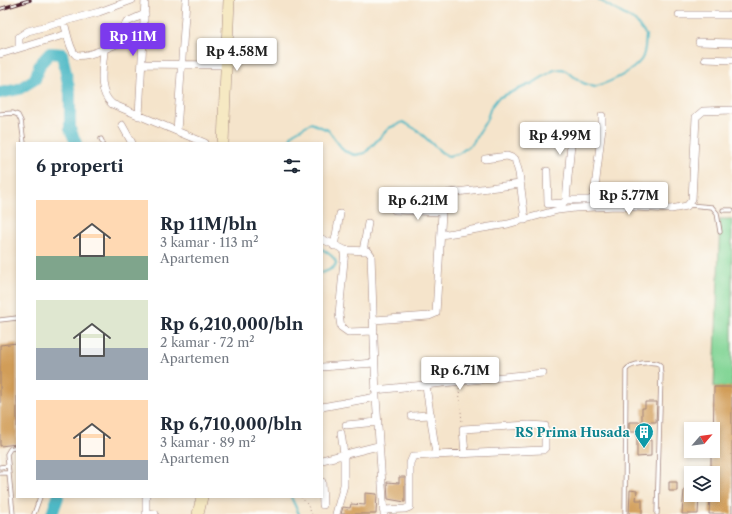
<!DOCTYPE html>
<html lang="id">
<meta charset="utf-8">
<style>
body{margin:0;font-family:"Libre Caslon Text",serif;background:#f2f2f3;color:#1f2937;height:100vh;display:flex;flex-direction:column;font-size:15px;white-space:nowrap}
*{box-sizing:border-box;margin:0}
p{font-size:13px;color:#747a83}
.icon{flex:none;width:22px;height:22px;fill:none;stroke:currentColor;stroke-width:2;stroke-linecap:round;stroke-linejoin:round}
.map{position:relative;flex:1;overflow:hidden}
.panel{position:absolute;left:16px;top:142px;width:307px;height:356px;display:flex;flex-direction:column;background:#fff;border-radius:0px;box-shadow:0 2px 6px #0003}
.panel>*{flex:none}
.needle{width:26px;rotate:62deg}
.tools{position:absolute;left:684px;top:422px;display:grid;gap:8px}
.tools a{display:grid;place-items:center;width:36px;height:36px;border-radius:0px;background:#fff;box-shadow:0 2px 6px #0003;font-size:20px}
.price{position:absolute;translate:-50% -34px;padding:0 9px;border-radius:4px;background:#fff;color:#222;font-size:13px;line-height:26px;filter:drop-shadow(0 1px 2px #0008)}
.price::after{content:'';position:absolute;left:50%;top:24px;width:12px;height:9px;margin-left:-6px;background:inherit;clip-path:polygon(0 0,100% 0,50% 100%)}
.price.selected{background:#7c3aed;color:#fff}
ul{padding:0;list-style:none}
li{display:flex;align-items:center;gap:12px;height:100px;padding:0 20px}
li span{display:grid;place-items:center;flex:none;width:112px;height:80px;border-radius:0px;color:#555}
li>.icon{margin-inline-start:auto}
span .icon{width:48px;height:48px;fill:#fffc;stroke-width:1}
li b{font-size:17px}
h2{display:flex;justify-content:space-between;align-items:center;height:48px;padding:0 20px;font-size:17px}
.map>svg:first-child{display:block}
.green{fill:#83d596;stroke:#667a60}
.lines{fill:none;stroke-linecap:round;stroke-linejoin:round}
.stream{stroke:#49b7c4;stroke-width:2}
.river{stroke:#49b7c4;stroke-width:12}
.building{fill:#d19d59}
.lane-casing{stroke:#a0827b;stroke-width:5}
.street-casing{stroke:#a0827b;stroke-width:8}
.secondary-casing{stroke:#a0827b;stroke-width:12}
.path{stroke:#a0827b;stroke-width:1;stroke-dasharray:1 3;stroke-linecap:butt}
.lane{stroke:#fff;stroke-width:3.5}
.street{stroke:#fff;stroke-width:7}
.secondary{stroke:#f6e9c3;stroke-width:11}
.rail-casing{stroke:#4a1f2b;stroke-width:3.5}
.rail{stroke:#fdfcf7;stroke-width:2;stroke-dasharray:6;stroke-linecap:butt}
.labels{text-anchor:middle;stroke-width:3;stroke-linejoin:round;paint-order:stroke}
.culture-label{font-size:13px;font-weight:bold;fill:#0d838f;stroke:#fdfcf7;text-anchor:end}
</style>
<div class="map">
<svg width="732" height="514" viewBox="0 0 732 514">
<rect width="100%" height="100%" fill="#fdfcf7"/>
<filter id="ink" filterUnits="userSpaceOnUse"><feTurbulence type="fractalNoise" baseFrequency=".025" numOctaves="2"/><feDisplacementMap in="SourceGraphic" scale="8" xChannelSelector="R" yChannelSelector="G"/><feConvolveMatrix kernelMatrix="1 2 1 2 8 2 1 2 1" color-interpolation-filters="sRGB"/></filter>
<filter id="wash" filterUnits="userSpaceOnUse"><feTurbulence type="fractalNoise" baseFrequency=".012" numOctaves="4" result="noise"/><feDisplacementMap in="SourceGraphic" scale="16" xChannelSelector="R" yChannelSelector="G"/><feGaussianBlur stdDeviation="0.9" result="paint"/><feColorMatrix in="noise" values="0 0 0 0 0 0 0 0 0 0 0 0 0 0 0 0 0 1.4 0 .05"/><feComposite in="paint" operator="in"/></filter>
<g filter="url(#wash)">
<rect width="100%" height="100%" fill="#f5e4cb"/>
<path class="green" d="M 720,219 L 732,219 L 732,387 L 714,387 Z"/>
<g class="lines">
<path class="stream" d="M 288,143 L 293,133 L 311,123 L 328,130 L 344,151 L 355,155 L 365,153 L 389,128 L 403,122 L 417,130 L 441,152 L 448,156 L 458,154 L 472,144 L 486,121 L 491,107 L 498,98 L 533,83 L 554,70 L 563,69 L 583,83 L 594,87 C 610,82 630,74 641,60 C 646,53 645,43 646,35 L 635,21 L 599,0
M 322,249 C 338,259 343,266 322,273
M 291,497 L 299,514"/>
<path class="river" d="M 0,93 L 19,89 L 35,79 L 40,64 L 50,53 L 62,54 L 70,93 L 70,129 L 76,143
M 52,514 L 58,497"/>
</g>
<g id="blocks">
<path class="building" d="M 17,343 L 17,444 L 0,446 L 0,345 Z
M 714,387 L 732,387 L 732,514 L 709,514 L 710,495 L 713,495 L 713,473 L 711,473 L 711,451 L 713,451 Z
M 645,402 L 657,402 L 656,422 L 644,422 L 643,441 L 651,440 L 651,456 L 637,457 L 637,432 L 629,432 L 629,422 L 642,422 L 642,408 L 645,408 Z
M 399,477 L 405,477 L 405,502 L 388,499 L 387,482 L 399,483 Z
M 669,482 L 677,482 L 677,491 L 669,491 Z
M 630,490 L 637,491 L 636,500 L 642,500 L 642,514 L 629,514 Z
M 684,490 L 691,490 L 691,495 L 699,495 L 698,514 L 682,514 Z
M 365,493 L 377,494 L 376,514 L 341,514 L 343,507 L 350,508 L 351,504 L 365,505 Z"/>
</g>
</g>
<g filter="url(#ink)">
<use href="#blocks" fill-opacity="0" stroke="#a0827b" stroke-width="1"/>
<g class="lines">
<g class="lane-casing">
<path id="lane" d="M 0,114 L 13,113 L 18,115 L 21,121 L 24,143
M 101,139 L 103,143
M 689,205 L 712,207 L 717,213 L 720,232
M 723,210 L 732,210
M 0,320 L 17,318
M 0,467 L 8,466
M 0,473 L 8,473
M 13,514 L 7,454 L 10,449 L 17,447
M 34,514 L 40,497
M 625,514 L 626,370 C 630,363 655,360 660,365 L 661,375 L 657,514"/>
</g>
<g class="street-casing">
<path id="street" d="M 679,15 L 732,15
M 64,22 C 66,29 70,51 76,55 C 86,60 132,37 144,32
M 124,27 L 127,22 L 145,14
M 699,42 L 732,43
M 19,48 L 19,37 L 28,31 L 99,12 L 132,0
M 104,50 C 103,68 97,91 112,104 L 205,143
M 0,54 L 67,34
M 705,59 L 732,60
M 143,64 L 226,65
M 139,116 L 145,0
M 602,116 L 602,127 L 594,197 L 590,200 L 566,200 L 572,132 L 602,127
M 122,125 L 132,143
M 177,131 L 186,0
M 485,159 L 507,156 L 515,159 L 519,173 L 525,220
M 547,171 L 548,204 L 563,203 L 566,200
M 395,210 L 441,212
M 441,235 L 508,224 L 558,210 L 575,208 L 617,206 L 671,209 L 687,206 L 692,200 L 696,117 L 703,111 L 732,110
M 322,239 L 345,250 L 368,251 L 371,255 L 376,397 L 384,514
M 334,246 L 340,214
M 345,250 L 339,314 L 341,327 L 348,332 L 374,331
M 363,251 L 368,223
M 374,320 L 429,316 L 436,313 L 443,196 L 449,193 L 520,184
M 322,367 L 374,363
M 426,386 L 436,454
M 375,390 L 543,373
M 322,407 L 376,397
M 412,416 L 431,415
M 346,425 L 377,422
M 322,460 L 378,446
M 322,482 L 323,505
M 146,497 L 146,514
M 383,510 L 405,509 L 410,507 L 410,463 L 413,456 L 543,450 L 545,448 L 545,426 L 529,425 L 463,429 L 465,454
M 147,513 L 155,514
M 336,514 L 344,485 L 344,454 L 341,433"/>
</g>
<g class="secondary-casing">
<path id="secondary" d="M 223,143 L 229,0
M 198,514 L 202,497"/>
</g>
<path class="path" d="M 459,388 L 462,423
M 301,497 L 307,504 L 312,514
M 347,509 L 348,514"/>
<use href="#lane" class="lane"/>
<use href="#street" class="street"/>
<use href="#secondary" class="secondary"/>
<g class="rail-casing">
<path id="rail" d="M 0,9 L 30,0"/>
</g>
<use href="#rail" class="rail"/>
</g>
</g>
<defs>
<g id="building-pin" transform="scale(1)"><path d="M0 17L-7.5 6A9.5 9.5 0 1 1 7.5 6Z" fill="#0f9aa8" stroke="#fdfcf7"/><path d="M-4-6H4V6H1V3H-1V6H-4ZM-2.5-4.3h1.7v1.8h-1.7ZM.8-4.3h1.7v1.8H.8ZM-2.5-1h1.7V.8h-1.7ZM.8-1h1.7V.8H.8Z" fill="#fff"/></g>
</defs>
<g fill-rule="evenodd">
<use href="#building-pin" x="644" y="432"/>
</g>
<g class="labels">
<g class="culture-label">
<text x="630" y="437">RS Prima Husada</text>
</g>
</g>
</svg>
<div class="tools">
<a><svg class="needle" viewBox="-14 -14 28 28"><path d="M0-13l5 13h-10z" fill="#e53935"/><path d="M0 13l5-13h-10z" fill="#747a83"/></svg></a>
<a><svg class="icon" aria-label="layers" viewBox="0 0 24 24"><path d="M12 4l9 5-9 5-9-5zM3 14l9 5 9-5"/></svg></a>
</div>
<b class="price selected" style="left:133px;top:57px">Rp 11M</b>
<b class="price" style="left:237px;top:72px">Rp 4.58M</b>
<b class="price" style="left:560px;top:156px">Rp 4.99M</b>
<b class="price" style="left:629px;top:216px">Rp 5.77M</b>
<b class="price" style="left:418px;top:221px">Rp 6.21M</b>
<b class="price" style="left:460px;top:391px">Rp 6.71M</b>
<section class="panel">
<h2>6 properti<svg class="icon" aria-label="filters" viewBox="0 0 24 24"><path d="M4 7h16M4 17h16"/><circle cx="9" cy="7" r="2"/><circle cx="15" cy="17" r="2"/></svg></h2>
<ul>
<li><span style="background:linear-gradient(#ffd9b3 70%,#7fa58c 0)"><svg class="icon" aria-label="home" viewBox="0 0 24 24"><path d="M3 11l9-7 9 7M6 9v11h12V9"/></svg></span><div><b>Rp 11M/bln</b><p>3 kamar · 113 m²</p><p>Apartemen</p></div></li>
<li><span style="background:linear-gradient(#dfe7d0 60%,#9aa5b1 0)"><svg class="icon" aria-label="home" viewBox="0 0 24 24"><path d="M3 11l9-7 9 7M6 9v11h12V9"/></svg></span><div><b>Rp 6,210,000/bln</b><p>2 kamar · 72 m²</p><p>Apartemen</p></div></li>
<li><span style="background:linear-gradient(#ffd9b3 75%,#9aa5b1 0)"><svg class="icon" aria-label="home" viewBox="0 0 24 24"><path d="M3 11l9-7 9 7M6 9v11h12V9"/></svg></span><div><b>Rp 6,710,000/bln</b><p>3 kamar · 89 m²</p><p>Apartemen</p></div></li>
</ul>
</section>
</div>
